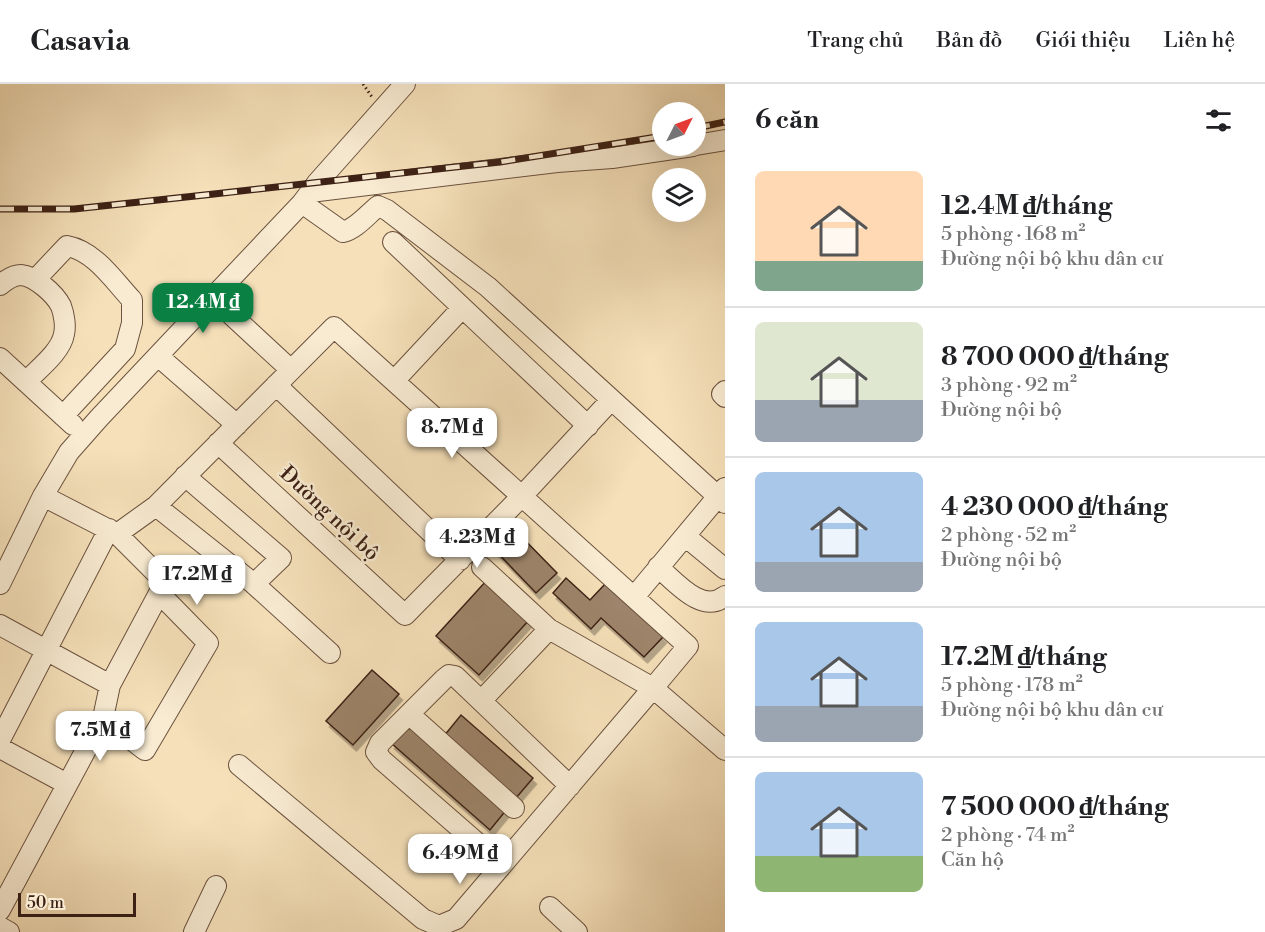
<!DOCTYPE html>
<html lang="vi">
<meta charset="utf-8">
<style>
body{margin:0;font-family:"Libre Bodoni",serif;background:#f6f6f6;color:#202124;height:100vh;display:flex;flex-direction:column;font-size:22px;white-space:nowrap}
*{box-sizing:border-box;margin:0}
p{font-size:20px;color:#757577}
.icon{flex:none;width:33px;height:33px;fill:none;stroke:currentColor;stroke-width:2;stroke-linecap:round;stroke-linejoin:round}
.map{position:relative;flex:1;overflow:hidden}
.drawer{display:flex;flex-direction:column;background:#fff;width:540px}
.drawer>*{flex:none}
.needle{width:39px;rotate:48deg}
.controls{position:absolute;left:652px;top:18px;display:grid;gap:12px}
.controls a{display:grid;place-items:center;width:54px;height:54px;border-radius:50%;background:#fff;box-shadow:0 6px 24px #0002;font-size:30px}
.scale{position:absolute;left:18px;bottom:15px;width:118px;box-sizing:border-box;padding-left:6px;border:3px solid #3d2115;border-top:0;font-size:16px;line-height:21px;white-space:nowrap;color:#3d2115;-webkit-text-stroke:4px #f8ebd2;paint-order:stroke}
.price{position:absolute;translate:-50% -51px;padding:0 14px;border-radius:12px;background:#fff;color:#222;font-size:20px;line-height:39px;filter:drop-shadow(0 2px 3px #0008)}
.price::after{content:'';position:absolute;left:50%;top:36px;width:18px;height:14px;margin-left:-9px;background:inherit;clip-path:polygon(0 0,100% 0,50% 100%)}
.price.on{background:#0b8043;color:#fff}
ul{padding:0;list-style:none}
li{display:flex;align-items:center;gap:18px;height:150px;padding:0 30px}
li+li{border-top:2px solid #e0e0e0}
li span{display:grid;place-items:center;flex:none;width:168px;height:120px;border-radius:9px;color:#555}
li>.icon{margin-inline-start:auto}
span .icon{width:72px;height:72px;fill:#fffc;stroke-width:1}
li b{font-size:26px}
h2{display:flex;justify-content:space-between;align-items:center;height:72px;padding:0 30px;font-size:26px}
header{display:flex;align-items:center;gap:36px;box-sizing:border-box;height:84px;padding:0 30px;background:#fff;border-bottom:2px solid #e0e0e0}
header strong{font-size:28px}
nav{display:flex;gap:33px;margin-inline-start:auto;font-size:21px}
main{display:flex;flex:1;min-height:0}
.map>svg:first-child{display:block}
.building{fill:#9d846a;stroke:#3d2115;stroke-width:1.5;filter:url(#shadow)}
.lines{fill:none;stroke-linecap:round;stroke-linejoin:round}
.minor-casing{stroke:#6b513e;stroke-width:22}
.path{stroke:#3d2115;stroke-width:3;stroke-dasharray:1.5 3;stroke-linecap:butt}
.minor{stroke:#f8ebd2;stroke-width:20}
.rail-casing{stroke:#3d2115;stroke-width:7}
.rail{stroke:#f8ebd2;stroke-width:4.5;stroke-dasharray:14;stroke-linecap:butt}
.labels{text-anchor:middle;stroke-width:5;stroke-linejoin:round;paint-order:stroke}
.street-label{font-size:21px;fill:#3d2115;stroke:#f8ebd2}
</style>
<header>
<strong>Casavia</strong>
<nav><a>Trang chủ</a><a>Bản đồ</a><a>Giới thiệu</a><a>Liên hệ</a></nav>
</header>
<main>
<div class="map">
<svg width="725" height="848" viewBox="0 0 725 848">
<defs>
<filter id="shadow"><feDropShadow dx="3.5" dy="6" stdDeviation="0" flood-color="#0004"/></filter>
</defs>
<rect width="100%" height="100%" fill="#f5e0b9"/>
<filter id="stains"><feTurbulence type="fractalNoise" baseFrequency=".00333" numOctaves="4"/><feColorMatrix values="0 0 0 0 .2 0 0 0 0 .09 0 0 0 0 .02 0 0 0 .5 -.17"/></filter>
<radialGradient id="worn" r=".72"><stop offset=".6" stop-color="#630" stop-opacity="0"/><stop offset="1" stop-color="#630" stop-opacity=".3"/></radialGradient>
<path class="building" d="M 509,440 L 557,489 L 536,509 L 489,460 Z
M 566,494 L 590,516 L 605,500 L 663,553 L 644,573 L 601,534 L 591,545 L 553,509 Z
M 487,496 L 530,535 L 479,591 L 436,552 Z
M 372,586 L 399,610 L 353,661 L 326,637 Z
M 461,631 L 533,694 L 516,714 L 444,652 Z
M 409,639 L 507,725 L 490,746 L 391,659 Z"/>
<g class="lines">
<g class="minor-casing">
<path id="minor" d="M 696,61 L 725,56
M 310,108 L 557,78 L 612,74 L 693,62
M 302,119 L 343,148 C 356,145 367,131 378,122 L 387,126 L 488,203 L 725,419
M 393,158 L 588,342
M 35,196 L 67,162 C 95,167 114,197 132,216 L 132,239 L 125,265 L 63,332
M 0,201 C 6,196 13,191 21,191 C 35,192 55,210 61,222 C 64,230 66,242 64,250 C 61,268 38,285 26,298
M 212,213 L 291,286
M 158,272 L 237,341
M 0,274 L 73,341
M 394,297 L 462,224
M 276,301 L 460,476
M 725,307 L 722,310 L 725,313
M 218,359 L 405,531 L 522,412 L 611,316
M 185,392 L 281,474 L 254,500
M 156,422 L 254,500 L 330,569
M 117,450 L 156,422 L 334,243 L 688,562 L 653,604 L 725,666
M 685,452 L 725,485
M 658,483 C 675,497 702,531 725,512
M 0,500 L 43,412 L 69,368 L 99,334 L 302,119 L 317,99 L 405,0
M 634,513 L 725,404
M 0,541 L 110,601
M 481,617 L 549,545
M 409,630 L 514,724
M 103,634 L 145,666 L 208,559 L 160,510
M 0,656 L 109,445
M 0,664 L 67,700
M 239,681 L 423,835 L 439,842 L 456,835 L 653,604 L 549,545 L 482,483
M 483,764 L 382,676 L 376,668 L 380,659 L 444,595 L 449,591 L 455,592 L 570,702
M 550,823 L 577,848
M 0,826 L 103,634 L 110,601 L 165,498 L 117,450 L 43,412
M 0,843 L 9,848
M 194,848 L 216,802"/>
</g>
<path class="path" d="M 363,0 L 372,13"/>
<use href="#minor" class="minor"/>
<g class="rail-casing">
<path id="rail" d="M 696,44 L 725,38
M 0,125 L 74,125 L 214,110 L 500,78 L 663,52"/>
</g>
<use href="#rail" class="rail"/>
</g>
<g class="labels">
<g class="street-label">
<text transform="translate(330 429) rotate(43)" y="7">Đường nội bộ</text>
</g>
</g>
<rect width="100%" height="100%" filter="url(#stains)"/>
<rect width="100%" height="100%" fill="url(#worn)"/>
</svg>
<div class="controls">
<a><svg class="needle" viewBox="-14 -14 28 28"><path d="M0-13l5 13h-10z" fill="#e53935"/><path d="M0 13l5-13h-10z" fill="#757577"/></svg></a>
<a><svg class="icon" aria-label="layers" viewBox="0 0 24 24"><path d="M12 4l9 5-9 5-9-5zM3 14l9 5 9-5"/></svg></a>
</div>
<div class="scale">50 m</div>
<b class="price on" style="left:203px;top:250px">12.4M ₫</b>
<b class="price" style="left:452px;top:375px">8.7M ₫</b>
<b class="price" style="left:477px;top:485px">4.23M ₫</b>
<b class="price" style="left:197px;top:522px">17.2M ₫</b>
<b class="price" style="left:100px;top:678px">7.5M ₫</b>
<b class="price" style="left:460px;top:801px">6.49M ₫</b>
</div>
<section class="drawer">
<h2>6 căn<svg class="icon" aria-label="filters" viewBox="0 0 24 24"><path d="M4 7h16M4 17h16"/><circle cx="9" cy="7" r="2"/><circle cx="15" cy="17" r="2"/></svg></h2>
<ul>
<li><span style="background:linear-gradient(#ffd9b3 75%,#7fa58c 0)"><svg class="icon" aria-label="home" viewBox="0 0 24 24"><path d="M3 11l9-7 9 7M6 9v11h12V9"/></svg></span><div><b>12.4M ₫/tháng</b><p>5 phòng · 168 m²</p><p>Đường nội bộ khu dân cư</p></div></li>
<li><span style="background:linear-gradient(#dfe7d0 65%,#9aa5b1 0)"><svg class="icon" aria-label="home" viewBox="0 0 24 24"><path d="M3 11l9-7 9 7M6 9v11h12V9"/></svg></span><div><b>8 700 000 ₫/tháng</b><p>3 phòng · 92 m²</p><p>Đường nội bộ</p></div></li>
<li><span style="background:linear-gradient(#a9c7e8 75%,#9aa5b1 0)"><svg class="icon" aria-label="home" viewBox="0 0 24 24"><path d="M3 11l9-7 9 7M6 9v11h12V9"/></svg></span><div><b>4 230 000 ₫/tháng</b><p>2 phòng · 52 m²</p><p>Đường nội bộ</p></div></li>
<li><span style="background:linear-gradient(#a9c7e8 70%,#9aa5b1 0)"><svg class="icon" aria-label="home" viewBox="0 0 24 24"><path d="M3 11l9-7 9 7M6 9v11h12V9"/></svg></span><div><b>17.2M ₫/tháng</b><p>5 phòng · 178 m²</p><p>Đường nội bộ khu dân cư</p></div></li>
<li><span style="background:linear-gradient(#a9c7e8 70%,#8fb573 0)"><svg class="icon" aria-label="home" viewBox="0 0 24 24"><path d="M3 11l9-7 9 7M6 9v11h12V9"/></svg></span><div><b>7 500 000 ₫/tháng</b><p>2 phòng · 74 m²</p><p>Căn hộ</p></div></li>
</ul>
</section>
</main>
